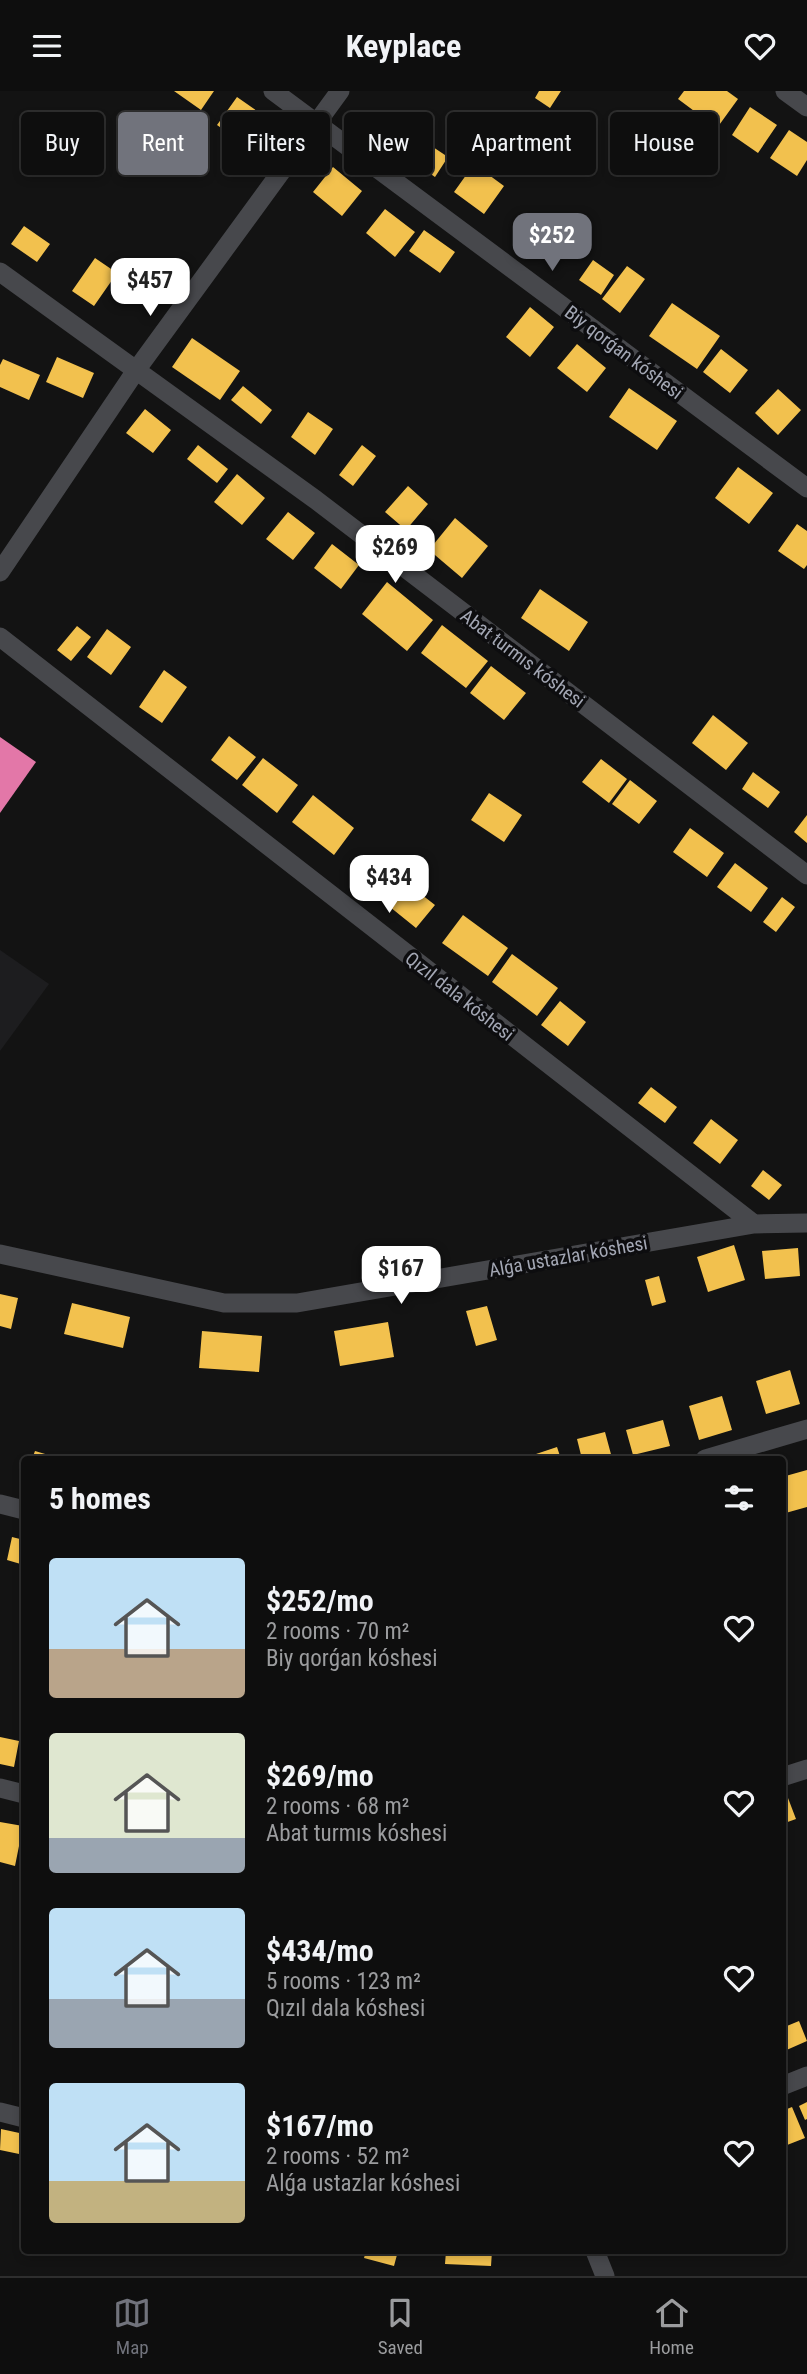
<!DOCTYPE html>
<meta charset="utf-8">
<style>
body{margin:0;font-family:"Roboto Condensed",sans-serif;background:#171717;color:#f1f3f6;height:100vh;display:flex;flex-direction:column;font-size:26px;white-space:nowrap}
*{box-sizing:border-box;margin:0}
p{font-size:23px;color:#9b9c9e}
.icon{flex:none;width:38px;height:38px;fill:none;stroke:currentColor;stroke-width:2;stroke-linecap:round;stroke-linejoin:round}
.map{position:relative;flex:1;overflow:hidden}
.side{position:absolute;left:21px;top:1365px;width:765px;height:798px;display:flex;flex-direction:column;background:#0e0e0e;border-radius:7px;box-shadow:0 4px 10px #0003,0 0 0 2px #2e2e2e}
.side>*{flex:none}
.banner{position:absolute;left:21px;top:21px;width:766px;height:63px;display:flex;gap:14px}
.price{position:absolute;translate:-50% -60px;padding:0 16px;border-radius:14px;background:#fff;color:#222;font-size:23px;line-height:46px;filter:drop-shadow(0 2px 4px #0008)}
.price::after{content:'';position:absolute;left:50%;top:42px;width:21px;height:16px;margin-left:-10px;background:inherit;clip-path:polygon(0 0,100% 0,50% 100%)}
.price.on{background:#71737c;color:#fff}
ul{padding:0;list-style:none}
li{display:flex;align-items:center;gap:21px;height:175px;padding:0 28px}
li span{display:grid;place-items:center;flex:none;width:196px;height:140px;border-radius:7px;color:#555}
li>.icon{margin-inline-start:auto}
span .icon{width:84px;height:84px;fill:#fffc;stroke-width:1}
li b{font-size:30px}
h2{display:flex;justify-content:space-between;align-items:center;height:84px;padding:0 28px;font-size:30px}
.pill{padding:0 24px;border-radius:7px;background:#0e0e0e;box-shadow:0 4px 10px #0003,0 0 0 2px #2e2e2e;font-size:24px;line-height:63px}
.pill.on{background:#71737c;color:#fff}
header{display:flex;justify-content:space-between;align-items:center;height:91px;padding:0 28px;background:#0e0e0e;font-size:32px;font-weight:700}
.dock{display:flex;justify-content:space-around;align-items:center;height:98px;border-top:2px solid #2e2e2e;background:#0e0e0e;font-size:19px;color:#9b9c9e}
.dock a{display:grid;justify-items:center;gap:4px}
.dock .on{color:#71737c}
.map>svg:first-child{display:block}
.built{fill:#1d1d1f}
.homes{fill:#f2c14e}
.health{fill:#e377a8}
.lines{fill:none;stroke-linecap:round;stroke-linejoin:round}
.minor{stroke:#47484c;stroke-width:19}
.labels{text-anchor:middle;stroke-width:7;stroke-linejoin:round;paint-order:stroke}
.street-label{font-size:19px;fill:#a3a7b4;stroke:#0d0d0f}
</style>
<header><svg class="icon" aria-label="menu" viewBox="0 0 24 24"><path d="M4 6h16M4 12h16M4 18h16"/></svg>Keyplace<svg class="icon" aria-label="heart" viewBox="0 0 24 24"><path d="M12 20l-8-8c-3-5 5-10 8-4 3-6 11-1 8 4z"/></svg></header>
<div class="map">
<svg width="807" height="2185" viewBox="0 0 807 2185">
<rect width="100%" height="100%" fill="#131313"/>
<path class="built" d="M 0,859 L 49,893 L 0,960 Z"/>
<path class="homes" d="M 174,0 L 214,0 L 201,19 Z
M 539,0 L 561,0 L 550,17 L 535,7 Z
M 684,0 L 727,0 L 738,8 L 717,37 L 678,8 Z
M 237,6 L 267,27 L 248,56 L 217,34 Z
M 750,16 L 777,34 L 758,62 L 732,44 Z
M 402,30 L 424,45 L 411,65 L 389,50 Z
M 789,39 L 807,51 L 807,69 L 797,85 L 770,67 Z
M 427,52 L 448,66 L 435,86 L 413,71 Z
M 474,73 L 504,95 L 484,123 L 454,101 Z
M 333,76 L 362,100 L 342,125 L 313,101 Z
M 385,118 L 415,141 L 395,166 L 366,142 Z
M 24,135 L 50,153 L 37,171 L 11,153 Z
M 541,136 L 562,151 L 549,171 L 528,156 Z
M 424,139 L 455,161 L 440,182 L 409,160 Z
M 95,167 L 117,182 L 94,215 L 72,200 Z
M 593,169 L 614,184 L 601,204 L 579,189 Z
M 627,175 L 645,188 L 620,222 L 602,208 Z
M 672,212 L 720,245 L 697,278 L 649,245 Z
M 530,216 L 554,236 L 530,266 L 506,246 Z
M 192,247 L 240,280 L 220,309 L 172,276 Z
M 577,253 L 606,277 L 587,301 L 557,277 Z
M 721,258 L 748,279 L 730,302 L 703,281 Z
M 57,266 L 94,282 L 83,307 L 46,291 Z
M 3,268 L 40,284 L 29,309 L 0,296 L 0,274 Z
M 243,295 L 272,319 L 261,333 L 231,309 Z
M 629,297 L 677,330 L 657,359 L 609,326 Z
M 778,298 L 801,319 L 778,344 L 755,322 Z
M 145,318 L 171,339 L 153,362 L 126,342 Z
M 308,321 L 333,338 L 315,364 L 291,346 Z
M 198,354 L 228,378 L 217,392 L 187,368 Z
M 362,354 L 376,365 L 353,395 L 339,384 Z
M 738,376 L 773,402 L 749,433 L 715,407 Z
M 237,383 L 265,407 L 242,434 L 214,411 Z
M 408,395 L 428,413 L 406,439 L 385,421 Z
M 288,421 L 315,442 L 293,469 L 266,448 Z
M 455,427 L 488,455 L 462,487 L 429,459 Z
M 797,433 L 807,440 L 807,474 L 804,478 L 778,460 Z
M 332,453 L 359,474 L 341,498 L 314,477 Z
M 387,491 L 433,529 L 407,560 L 362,523 Z
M 540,498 L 588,531 L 569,560 L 521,527 Z
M 442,534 L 488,570 L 466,597 L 421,562 Z
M 77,535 L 91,546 L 71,570 L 57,559 Z
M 107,538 L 131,556 L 111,584 L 87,566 Z
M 491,575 L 526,602 L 504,629 L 470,602 Z
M 164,579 L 187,596 L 162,632 L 139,616 Z
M 713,624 L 748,652 L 726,679 L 692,652 Z
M 229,645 L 256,666 L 237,689 L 211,669 Z
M 263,667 L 298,694 L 277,722 L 242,694 Z
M 601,668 L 627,688 L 609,712 L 582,691 Z
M 753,681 L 780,701 L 768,717 L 742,698 Z
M 630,689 L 657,710 L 639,733 L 612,713 Z
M 489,702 L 522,724 L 504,751 L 471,729 Z
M 313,704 L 354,737 L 334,764 L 292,731 Z
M 807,724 L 807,752 L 794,741 Z
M 690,737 L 724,762 L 707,786 L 673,761 Z
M 378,768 L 405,789 L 386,812 L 360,792 Z
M 735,772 L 768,797 L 751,821 L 717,796 Z
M 408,793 L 435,814 L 416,837 L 390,816 Z
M 782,806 L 795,816 L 776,841 L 763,831 Z
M 463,824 L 508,857 L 488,885 L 442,852 Z
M 512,863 L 558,897 L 537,925 L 492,891 Z
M 560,910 L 586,931 L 568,955 L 541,934 Z
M 651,996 L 677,1016 L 665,1032 L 638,1012 Z
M 711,1028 L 738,1049 L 720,1073 L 693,1052 Z
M 763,1079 L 782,1094 L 769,1109 L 751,1095 Z
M 734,1154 L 745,1189 L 708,1201 L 697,1166 Z
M 798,1157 L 800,1185 L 765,1188 L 762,1160 Z
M 659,1185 L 666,1211 L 652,1215 L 645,1189 Z
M 0,1203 L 18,1207 L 11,1238 L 0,1235 Z
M 72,1212 L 130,1226 L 123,1257 L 64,1243 Z
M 487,1215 L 497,1249 L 476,1255 L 466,1220 Z
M 388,1231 L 394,1266 L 340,1275 L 334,1240 Z
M 202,1240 L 262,1245 L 259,1281 L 199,1277 Z
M 790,1279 L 800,1313 L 766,1323 L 756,1290 Z
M 722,1305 L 732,1339 L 699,1349 L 689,1315 Z
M 663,1329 L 670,1355 L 633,1364 L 626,1339 Z
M 605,1341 L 612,1367 L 582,1368 L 577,1348 Z
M 557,1356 L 561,1368 L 538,1368 L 536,1363 Z
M 35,1360 L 62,1368 L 32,1368 Z
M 807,1379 L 807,1416 L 782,1423 L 782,1386 Z
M 12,1446 L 24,1449 L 24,1474 L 7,1469 Z
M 0,1646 L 19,1650 L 14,1676 L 0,1673 Z
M 788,1707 L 796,1728 L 782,1733 L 782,1709 Z
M 0,1731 L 23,1735 L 15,1775 L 0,1771 Z
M 799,1930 L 807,1950 L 782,1961 L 782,1937 Z
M 807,2011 L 807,2028 L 805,2029 L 799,2015 Z
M 792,2016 L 805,2047 L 782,2056 L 782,2020 Z
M 1,2038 L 24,2043 L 24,2064 L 0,2059 Z
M 366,2160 L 398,2160 L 394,2175 L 364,2167 Z
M 446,2160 L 492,2160 L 491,2175 L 445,2173 Z"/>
<path class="health" d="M 0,646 L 36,671 L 0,722 Z"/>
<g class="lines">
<path class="minor" d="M 273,0 L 807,397
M 785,0 L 807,16
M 0,181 L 316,409 L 807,784
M 0,481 L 137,278 L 340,0
M 0,546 L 754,1133
M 0,1163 L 224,1212 L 297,1212 L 754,1133 L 807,1132
M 705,1368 L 807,1338
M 0,1413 L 24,1419
M 782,1686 L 807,1678
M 0,1697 L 24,1703
M 782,1995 L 807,1985
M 0,2021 L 24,2027
M 595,2160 L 605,2185"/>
</g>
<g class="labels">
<g class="street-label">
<text transform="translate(624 261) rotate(37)" y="7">Biy qorǵan kóshesi</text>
<text transform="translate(523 567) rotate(37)" y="7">Abat turmıs kóshesi</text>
<text transform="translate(460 905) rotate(38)" y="7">Qızıl dala kóshesi</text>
<text transform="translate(568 1165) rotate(-10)" y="7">Alǵa ustazlar kóshesi</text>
</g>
</g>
</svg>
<b class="price on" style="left:552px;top:182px">$252</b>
<b class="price" style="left:150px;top:227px">$457</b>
<b class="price" style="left:395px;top:494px">$269</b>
<b class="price" style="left:389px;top:824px">$434</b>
<b class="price" style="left:401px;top:1215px">$167</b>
<div class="banner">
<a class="pill">Buy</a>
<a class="pill on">Rent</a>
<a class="pill">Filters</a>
<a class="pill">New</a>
<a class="pill">Apartment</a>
<a class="pill">House</a>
</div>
<section class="side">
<h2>5 homes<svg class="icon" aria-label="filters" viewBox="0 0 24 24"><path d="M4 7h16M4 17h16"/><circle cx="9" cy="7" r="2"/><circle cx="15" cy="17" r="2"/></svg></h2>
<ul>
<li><span style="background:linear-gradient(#bfe0f5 65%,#b9a48a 0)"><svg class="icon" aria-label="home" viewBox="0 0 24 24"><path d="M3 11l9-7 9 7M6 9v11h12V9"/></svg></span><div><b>$252/mo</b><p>2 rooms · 70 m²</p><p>Biy qorǵan kóshesi</p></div><svg class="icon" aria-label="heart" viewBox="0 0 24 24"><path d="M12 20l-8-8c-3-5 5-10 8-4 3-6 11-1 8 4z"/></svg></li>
<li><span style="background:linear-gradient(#dfe7d0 75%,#9aa5b1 0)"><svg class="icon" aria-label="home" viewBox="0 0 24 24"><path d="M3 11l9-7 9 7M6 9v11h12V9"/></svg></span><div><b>$269/mo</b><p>2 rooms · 68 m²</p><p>Abat turmıs kóshesi</p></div><svg class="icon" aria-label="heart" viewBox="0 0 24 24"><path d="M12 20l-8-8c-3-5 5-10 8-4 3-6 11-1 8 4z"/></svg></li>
<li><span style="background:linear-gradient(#bfe0f5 65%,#9aa5b1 0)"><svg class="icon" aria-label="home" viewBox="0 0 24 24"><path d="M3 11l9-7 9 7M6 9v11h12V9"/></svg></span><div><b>$434/mo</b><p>5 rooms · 123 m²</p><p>Qızıl dala kóshesi</p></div><svg class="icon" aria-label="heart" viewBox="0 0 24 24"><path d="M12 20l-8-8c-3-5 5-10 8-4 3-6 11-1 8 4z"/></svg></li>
<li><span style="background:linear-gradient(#bfe0f5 70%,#c2b280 0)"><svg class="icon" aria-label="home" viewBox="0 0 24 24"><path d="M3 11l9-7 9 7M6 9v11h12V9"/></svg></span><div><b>$167/mo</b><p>2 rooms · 52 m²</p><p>Alǵa ustazlar kóshesi</p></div><svg class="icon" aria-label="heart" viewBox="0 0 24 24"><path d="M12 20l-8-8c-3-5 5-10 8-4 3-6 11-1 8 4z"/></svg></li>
</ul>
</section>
</div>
<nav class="dock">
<a class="on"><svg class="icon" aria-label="map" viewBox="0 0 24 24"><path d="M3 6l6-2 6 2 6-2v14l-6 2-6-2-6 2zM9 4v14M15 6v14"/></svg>Map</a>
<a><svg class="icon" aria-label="saved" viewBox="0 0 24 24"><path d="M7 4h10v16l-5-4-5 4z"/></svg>Saved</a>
<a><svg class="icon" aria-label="home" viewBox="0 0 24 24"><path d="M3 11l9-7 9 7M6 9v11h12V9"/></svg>Home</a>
</nav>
